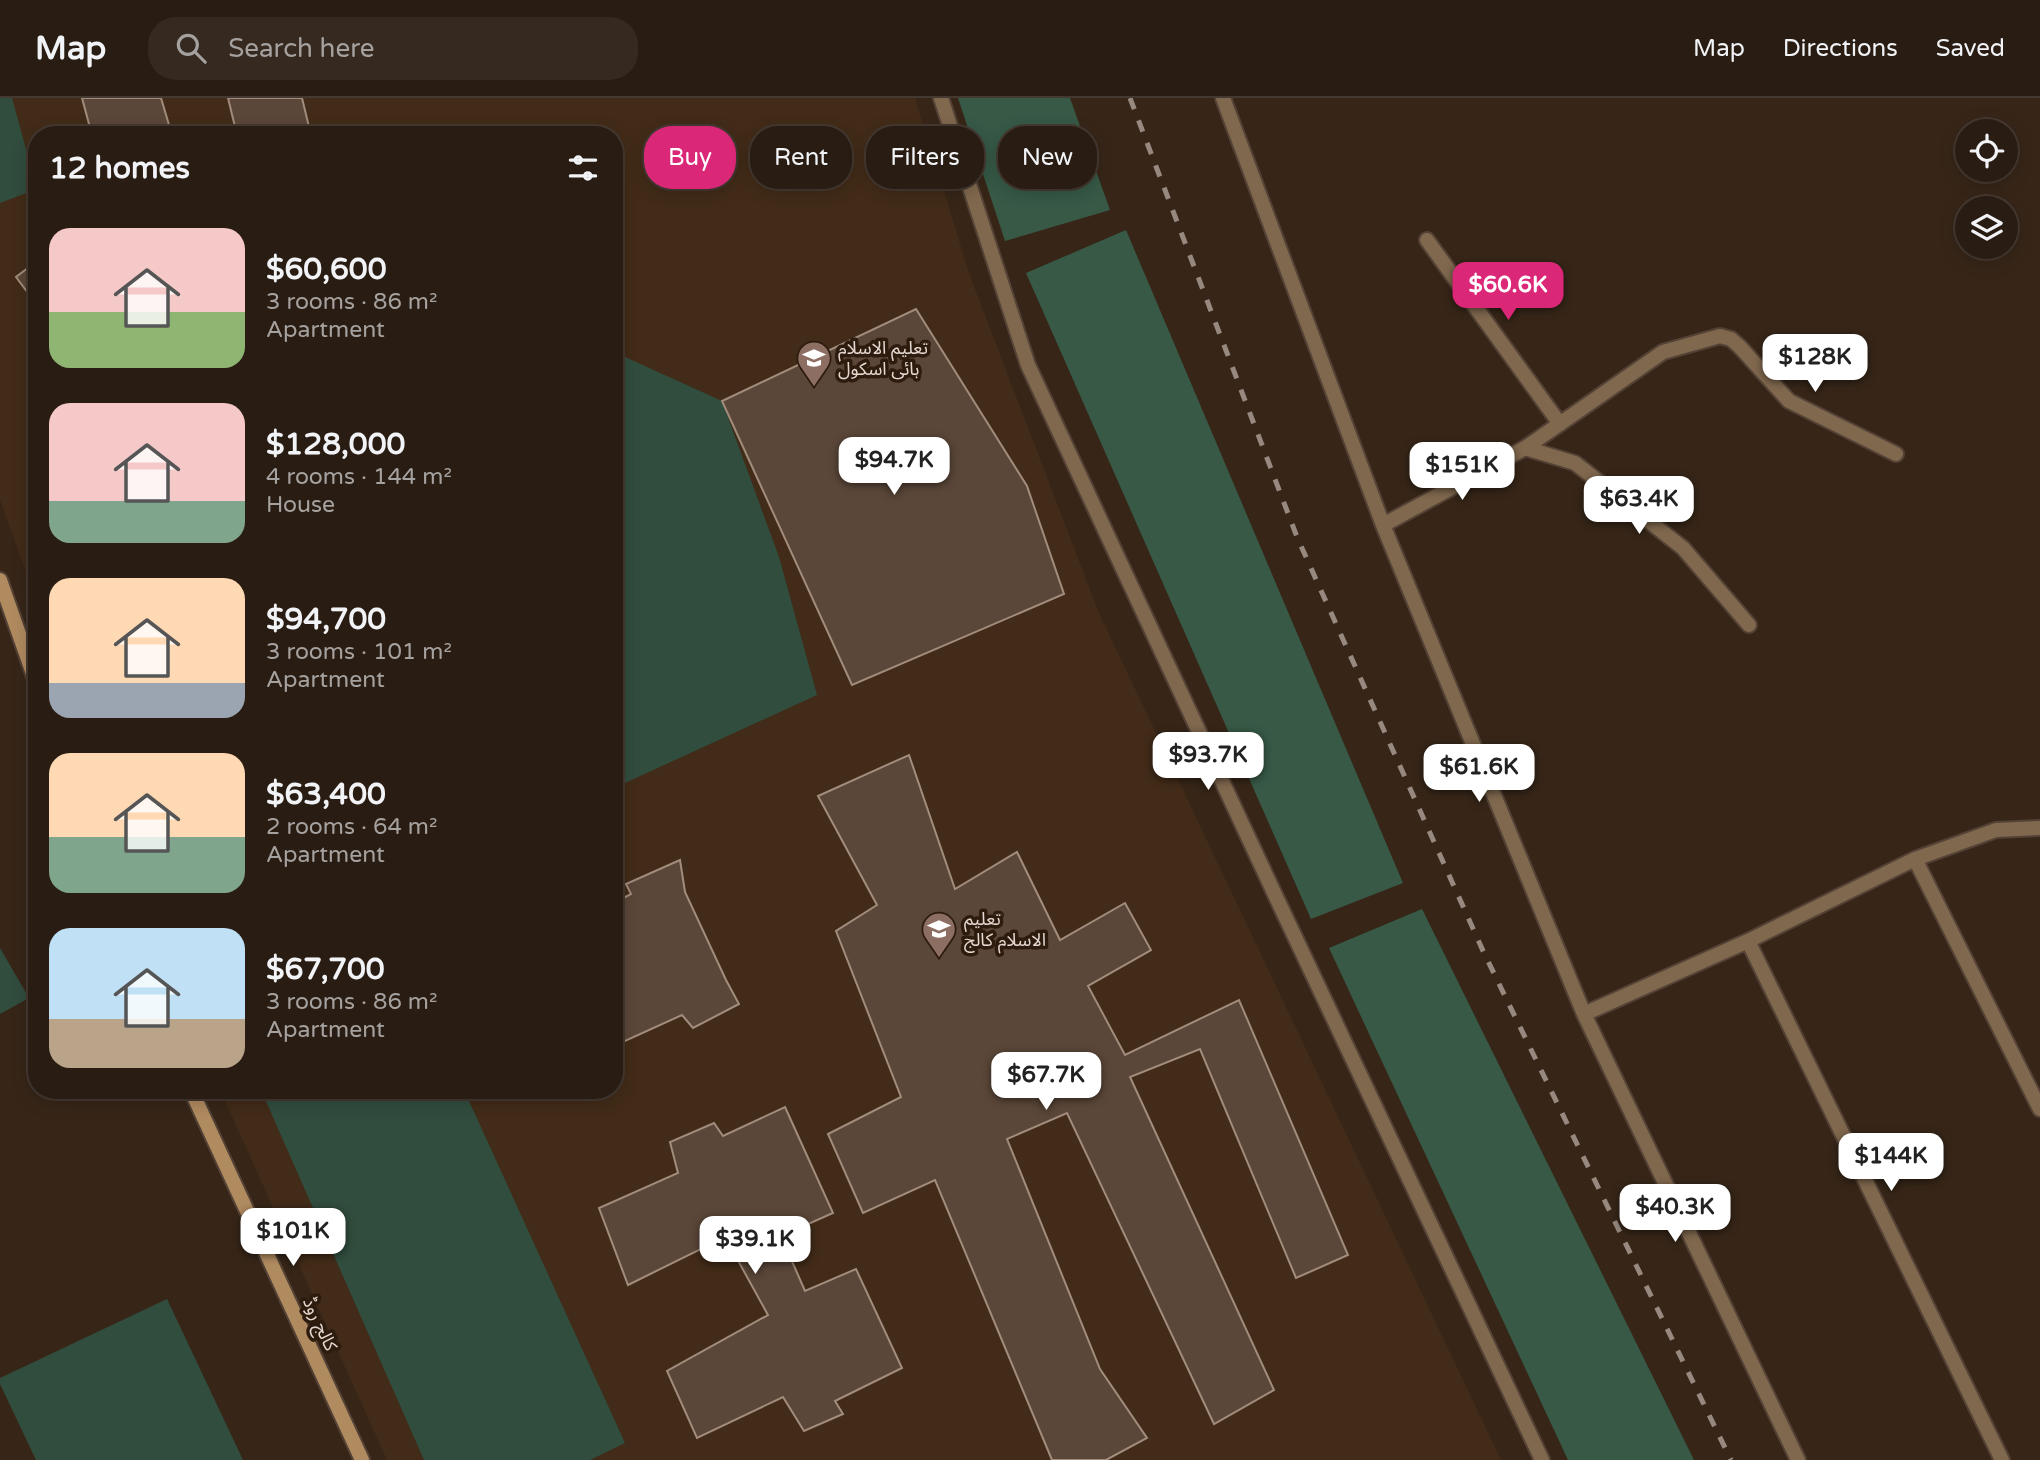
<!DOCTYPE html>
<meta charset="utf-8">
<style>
body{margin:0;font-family:"Varela Round","Noto Sans Arabic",sans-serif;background:#352920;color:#f1f3f6;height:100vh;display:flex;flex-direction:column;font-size:26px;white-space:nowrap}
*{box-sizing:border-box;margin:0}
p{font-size:23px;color:#a5a19f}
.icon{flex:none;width:38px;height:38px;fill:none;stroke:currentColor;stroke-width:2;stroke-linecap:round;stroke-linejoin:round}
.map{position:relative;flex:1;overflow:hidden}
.sheet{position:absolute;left:28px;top:28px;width:595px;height:973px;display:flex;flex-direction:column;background:#291c12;border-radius:28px;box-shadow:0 4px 18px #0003,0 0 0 2px #453a32}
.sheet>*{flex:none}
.guide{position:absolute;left:644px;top:28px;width:665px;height:63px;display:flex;gap:14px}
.tools{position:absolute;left:1955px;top:21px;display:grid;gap:14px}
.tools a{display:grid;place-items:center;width:63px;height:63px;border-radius:50%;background:#291c12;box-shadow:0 4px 18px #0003,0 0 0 2px #453a32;font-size:35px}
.price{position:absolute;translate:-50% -60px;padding:0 16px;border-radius:14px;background:#fff;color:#222;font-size:23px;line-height:46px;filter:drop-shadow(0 2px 4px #0008)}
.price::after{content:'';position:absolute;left:50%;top:42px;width:21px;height:16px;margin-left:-10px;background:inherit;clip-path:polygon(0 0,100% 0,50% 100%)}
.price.selected{background:#db2777;color:#fff}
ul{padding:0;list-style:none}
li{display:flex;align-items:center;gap:21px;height:175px;padding:0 21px}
li span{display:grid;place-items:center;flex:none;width:196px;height:140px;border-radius:21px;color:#555}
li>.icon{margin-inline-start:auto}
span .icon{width:84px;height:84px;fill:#fffc;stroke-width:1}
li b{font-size:30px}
h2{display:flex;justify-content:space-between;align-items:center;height:84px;padding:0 21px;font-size:30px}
.tag{padding:0 24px;border-radius:28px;background:#291c12;box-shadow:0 4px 18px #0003,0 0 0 2px #453a32;font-size:24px;line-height:63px}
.tag.selected{background:#db2777;color:#fff}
header{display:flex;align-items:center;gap:42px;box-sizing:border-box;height:98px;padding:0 35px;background:#291c12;border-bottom:2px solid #453a32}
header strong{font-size:33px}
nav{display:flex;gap:38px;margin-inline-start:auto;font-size:24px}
.search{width:490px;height:63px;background:#352920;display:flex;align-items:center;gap:18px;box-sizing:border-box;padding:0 24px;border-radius:28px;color:#a5a19f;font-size:26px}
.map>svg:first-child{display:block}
.built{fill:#422b18}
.green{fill:#314d3e}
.forest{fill:#375946}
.building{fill:#5b4739;stroke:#a28c7c;stroke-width:2}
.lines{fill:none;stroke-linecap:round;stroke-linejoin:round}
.minor-casing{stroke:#534235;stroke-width:18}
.secondary-casing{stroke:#534235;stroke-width:18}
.minor{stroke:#80684e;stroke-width:14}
.secondary{stroke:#b18b60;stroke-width:14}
.rail{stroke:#97897f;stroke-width:5;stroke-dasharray:12 12;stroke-linecap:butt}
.labels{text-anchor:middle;stroke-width:7;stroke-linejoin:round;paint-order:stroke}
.poi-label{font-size:18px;fill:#e4d8d0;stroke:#2d1c0e;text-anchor:start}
.street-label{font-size:18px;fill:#e4d8d0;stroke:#2d1c0e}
</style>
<header>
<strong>Map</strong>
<div class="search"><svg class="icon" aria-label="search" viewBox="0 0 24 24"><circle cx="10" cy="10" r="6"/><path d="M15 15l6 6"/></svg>Search here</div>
<nav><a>Map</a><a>Directions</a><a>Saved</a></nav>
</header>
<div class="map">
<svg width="2040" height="1362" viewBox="0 0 2040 1362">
<rect width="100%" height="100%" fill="#372618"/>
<path class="built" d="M 0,0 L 915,0 L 970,178 L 1099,515 L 1501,1362 L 387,1362 L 220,992 L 614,992 L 614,37 L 37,37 L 37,504 L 0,402 Z"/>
<path class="green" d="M 0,0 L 12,0 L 37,91 L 0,105 Z
M 614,254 L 722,303 L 779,459 L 817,597 L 614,690 Z
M 0,850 L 29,900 L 0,916 Z
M 261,992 L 464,992 L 625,1345 L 590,1362 L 424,1362 Z
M 167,1201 L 243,1362 L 36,1362 L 0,1286 L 0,1280 Z"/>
<path class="forest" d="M 958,0 L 1070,0 L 1110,112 L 1005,143 Z
M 1126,132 L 1403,785 L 1311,821 L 1026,175 Z
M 1422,811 L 1694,1362 L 1568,1362 L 1329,850 Z"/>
<path class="building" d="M 82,0 L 161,0 L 172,37 L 92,37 Z
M 228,0 L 302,0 L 311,37 L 237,37 Z
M 37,163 L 37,207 L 16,179 Z
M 916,211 L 1027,388 L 1064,496 L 852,587 L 722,303 Z
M 909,657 L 955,791 L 1017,754 L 1060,842 L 1125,805 L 1151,852 L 1088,888 L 1125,957 L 1239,902 L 1348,1157 L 1296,1180 L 1200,951 L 1130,979 L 1274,1292 L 1214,1326 L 1067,1015 L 1007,1041 L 1100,1271 L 1147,1340 L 1106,1362 L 1052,1362 L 935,1082 L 863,1115 L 828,1036 L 901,999 L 836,833 L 877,807 L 818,698 Z
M 680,762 L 685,794 L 726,882 L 739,906 L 693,930 L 682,917 L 614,948 L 614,805 L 631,796 L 626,786 Z
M 785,1009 L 833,1115 L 781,1138 L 805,1193 L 856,1171 L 902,1270 L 835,1303 L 843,1316 L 804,1333 L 783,1299 L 697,1340 L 667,1273 L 768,1217 L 725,1139 L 628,1187 L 599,1110 L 678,1075 L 670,1044 L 714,1025 L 723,1038 Z"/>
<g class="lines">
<g class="minor-casing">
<path id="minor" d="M 941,0 L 1028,267 L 1277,801 L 1542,1362
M 1223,0 L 1383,427 L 1584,916 L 1748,843 L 1915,761 L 1996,732 L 2040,730
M 1427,142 L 1560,326
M 1525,350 L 1575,365 L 1683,450 L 1749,527
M 1383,427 L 1525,350 L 1663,254 L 1720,238 L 1731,241 L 1740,249 L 1789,303 L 1896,356
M 1915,761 L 2040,1011
M 1748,843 L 2002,1362
M 1584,916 L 1798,1362"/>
</g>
<g class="secondary-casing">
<path id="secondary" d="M 0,482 L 37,587
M 191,992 L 362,1362"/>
</g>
<use href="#minor" class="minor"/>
<use href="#secondary" class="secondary"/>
<path class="rail" d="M 1130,0 L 1297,439 L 1484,855 L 1731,1362"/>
</g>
<defs>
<g id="school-pin" transform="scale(1.75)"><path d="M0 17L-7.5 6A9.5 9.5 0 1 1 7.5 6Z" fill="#8d6e63" stroke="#2d1c0e"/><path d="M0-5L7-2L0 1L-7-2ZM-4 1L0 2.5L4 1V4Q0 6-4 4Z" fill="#fff"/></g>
<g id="university-pin" transform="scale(1.75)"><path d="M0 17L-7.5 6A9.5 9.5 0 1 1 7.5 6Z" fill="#8d6e63" stroke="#2d1c0e"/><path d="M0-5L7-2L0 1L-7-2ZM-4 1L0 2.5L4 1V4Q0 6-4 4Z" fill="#fff"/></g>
</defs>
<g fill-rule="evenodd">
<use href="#school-pin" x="814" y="260"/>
<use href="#university-pin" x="939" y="831"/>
</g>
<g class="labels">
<g class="poi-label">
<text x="838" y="256">تعلیم الاسلام<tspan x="838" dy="21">ہائی اسکول</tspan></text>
<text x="964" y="827">تعلیم<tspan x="964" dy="21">الاسلام کالج</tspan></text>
</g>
<g class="street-label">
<text transform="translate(320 1226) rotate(65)" y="6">کالج روڈ</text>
</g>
</g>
</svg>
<div class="tools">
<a><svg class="icon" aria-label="locate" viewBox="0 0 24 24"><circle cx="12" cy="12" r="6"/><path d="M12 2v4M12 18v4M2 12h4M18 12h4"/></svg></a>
<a><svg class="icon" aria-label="layers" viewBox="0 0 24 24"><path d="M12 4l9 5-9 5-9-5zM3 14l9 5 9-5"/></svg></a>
</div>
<b class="price selected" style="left:1508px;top:224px">$60.6K</b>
<b class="price" style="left:1815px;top:296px">$128K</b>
<b class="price" style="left:894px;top:399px">$94.7K</b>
<b class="price" style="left:1462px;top:404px">$151K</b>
<b class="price" style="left:1639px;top:438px">$63.4K</b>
<b class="price" style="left:1208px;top:694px">$93.7K</b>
<b class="price" style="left:1479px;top:706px">$61.6K</b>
<b class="price" style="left:1046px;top:1014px">$67.7K</b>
<b class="price" style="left:1891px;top:1095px">$144K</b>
<b class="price" style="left:1675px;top:1146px">$40.3K</b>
<b class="price" style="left:293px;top:1170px">$101K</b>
<b class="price" style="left:755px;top:1178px">$39.1K</b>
<div class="guide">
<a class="tag selected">Buy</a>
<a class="tag">Rent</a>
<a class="tag">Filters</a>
<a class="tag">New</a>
</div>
<section class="sheet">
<h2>12 homes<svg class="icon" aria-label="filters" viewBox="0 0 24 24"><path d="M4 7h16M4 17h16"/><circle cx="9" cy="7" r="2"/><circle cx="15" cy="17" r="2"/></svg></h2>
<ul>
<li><span style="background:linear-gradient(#f6c9c9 60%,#8fb573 0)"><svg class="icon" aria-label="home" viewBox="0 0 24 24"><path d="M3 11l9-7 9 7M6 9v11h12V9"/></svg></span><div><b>$60,600</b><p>3 rooms · 86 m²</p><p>Apartment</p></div></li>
<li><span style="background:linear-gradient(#f6c9c9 70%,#7fa58c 0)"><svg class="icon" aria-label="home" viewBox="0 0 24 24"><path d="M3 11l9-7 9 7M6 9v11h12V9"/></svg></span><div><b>$128,000</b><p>4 rooms · 144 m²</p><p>House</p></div></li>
<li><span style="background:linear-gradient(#ffd9b3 75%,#9aa5b1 0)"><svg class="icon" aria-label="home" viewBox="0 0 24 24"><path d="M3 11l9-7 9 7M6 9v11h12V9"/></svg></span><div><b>$94,700</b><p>3 rooms · 101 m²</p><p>Apartment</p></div></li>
<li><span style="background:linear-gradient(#ffd9b3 60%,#7fa58c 0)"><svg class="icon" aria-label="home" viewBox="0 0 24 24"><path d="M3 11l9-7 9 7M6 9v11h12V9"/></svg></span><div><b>$63,400</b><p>2 rooms · 64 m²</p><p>Apartment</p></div></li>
<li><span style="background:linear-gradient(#bfe0f5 65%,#b9a48a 0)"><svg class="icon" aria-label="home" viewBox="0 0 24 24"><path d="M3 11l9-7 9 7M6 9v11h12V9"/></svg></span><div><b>$67,700</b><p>3 rooms · 86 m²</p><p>Apartment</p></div></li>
</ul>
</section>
</div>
